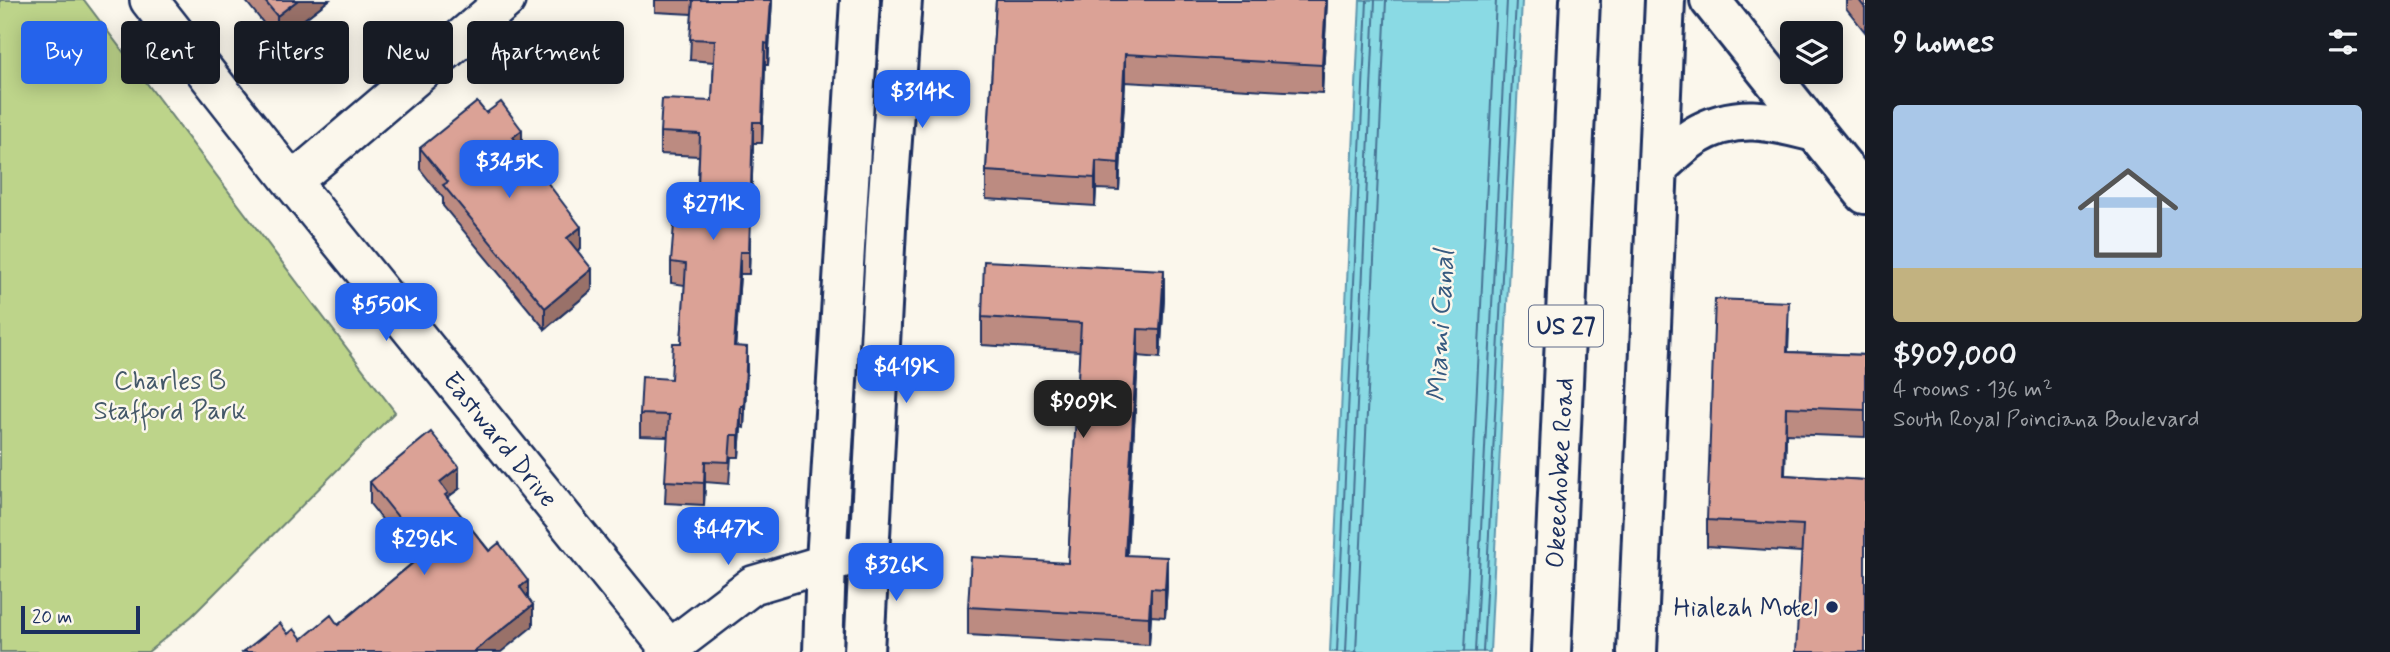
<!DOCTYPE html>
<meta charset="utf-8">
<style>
body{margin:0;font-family:Mynerve,sans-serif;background:#242831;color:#f1f3f6;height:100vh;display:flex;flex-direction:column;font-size:26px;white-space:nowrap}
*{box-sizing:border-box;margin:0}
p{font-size:23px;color:#9ea1a6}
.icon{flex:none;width:38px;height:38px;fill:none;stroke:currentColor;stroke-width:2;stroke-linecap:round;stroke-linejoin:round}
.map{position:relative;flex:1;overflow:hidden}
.drawer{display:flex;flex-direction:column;background:#171b24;width:525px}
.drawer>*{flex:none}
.hud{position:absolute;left:21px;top:21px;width:665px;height:63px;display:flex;gap:14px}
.fabs{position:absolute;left:1780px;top:21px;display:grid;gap:14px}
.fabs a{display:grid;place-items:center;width:63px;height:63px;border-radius:7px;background:#171b24;box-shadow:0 4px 18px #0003;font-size:35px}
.scale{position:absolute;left:21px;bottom:18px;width:119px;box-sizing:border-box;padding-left:7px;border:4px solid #1b2f5e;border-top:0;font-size:19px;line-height:24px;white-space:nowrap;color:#1b2f5e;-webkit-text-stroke:5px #fbf7ec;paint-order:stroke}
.price{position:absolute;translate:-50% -60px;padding:0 16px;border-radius:14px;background:#2563eb;color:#fff;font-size:23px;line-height:46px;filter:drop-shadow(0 2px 4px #0008)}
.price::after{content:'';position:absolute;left:50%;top:42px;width:21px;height:16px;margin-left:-10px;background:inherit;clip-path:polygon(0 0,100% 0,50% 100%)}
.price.active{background:#222;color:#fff}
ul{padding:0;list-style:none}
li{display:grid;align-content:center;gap:14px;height:371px;padding:0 28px}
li+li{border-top:2px solid #363941}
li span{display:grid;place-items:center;height:217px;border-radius:7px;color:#555}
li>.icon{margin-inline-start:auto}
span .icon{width:126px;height:126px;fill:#fffc;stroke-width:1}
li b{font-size:30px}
h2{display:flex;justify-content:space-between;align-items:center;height:84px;padding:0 28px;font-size:30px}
.chip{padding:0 24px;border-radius:7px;background:#171b24;box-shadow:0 4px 18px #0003;font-size:24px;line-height:63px}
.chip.active{background:#2563eb;color:#fff}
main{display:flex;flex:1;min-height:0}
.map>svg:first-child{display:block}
.green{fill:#bdd48a;stroke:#6c8274;stroke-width:2}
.water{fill:#8adae4;stroke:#5e96ae;stroke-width:2}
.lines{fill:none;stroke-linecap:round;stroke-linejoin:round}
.shore{stroke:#477394;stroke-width:2}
.minor-casing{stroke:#1b2f5e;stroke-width:42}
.tertiary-casing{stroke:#1b2f5e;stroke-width:44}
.trunk-casing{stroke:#1b2f5e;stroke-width:44}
.minor{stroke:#fbf7ec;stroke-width:37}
.tertiary{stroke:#fbf7ec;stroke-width:38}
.trunk{stroke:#fbf7ec;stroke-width:38}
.wall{fill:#bc8b81;stroke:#1b2f5e;stroke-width:2}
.shaded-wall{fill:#997169;stroke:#1b2f5e;stroke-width:2}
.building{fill:#dba296;stroke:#1b2f5e;stroke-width:2}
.poi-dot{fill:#1b2f5e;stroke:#fbf7ec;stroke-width:2.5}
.labels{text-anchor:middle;stroke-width:5;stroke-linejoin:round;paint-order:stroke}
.shield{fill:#fbf7ec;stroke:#5e6b89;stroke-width:2}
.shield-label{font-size:24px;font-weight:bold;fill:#1b2f5e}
.park-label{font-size:26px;fill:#445869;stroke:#fbf7ec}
.street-label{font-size:26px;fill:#1b2f5e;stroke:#fbf7ec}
.poi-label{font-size:26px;fill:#1b2f5e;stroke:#fbf7ec;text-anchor:end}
.water-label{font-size:28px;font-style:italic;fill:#375a80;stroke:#fbf7ec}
</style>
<main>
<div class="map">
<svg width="1865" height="652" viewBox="0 0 1865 652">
<rect width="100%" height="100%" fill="#fbf7ec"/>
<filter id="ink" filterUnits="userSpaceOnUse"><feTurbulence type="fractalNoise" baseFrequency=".0143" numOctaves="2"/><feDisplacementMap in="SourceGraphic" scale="14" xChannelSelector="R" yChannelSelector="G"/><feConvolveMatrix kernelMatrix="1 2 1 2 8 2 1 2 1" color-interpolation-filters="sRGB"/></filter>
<g filter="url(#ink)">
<path class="green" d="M 0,0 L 84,0 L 395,412 L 192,616 L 148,652 L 0,652 Z"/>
<path class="water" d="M 1360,0 L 1522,0 L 1490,652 L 1330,652 Z"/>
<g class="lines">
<path class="shore" d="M 1337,652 L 1367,0
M 1346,652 L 1375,0
M 1356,652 L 1386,0
M 1464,652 L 1496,0
M 1475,652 L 1507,0
M 1483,652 L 1516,0"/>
<g class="minor-casing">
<path id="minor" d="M 149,0 L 292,182 L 669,648
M 292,182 L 506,0
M 665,652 L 753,585 L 868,551"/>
</g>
<g class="tertiary-casing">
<path id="tertiary" d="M 1710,0 L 1865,194
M 823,652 L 826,562 L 860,0
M 864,652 L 887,209 L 902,0"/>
</g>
<g class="trunk-casing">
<path id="trunk" d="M 1658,167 C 1670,157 1682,144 1695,136 C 1736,111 1772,121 1815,132
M 1551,652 L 1580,0
M 1637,652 L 1665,0"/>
</g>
<use href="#minor" class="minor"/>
<use href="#tertiary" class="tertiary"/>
<use href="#trunk" class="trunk"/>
</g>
<path class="wall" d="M 245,0 L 329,0 L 277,40 Z
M 655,0 L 772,0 L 768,65 L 765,65 L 762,143 L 753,143 L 749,274 L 740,274 L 735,346 L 747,368 L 744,428 L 741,427 L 739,457 L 731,457 L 729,484 L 705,482 L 704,505 L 665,503 L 668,437 L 640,436 L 640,414 L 671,379 L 681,343 L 685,285 L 671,283 L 671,262 L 697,214 L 699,156 L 660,154 L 660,132 L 712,101 L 714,62 L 690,60 L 692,14 L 655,12 Z
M 996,0 L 1327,0 L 1322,93 L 1125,82 L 1119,190 L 1096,189 L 1095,206 L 986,199 L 986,171 Z
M 1846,0 L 1865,0 L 1865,32 L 1846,8 Z
M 486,113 L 522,149 L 581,248 L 577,251 L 592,290 L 545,329 L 443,206 L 443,198 L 420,169 L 420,148 Z
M 1164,298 L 1160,358 L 1138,356 L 1127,555 L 1167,585 L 1165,617 L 1151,616 L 1149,645 L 968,635 L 968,607 L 1068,563 L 1080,351 L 982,345 L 982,317 Z
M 1789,329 L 1788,352 L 1865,355 L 1865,437 L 1786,434 L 1785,475 L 1865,480 L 1801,552 L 1707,546 L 1707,520 Z
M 370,482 L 459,489 L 448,497 L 448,500 L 528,598 L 533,626 L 243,652 L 288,634 L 302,639 L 338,625 L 415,561 L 370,504 Z"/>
<path class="shaded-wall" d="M 298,0 L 329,0 L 277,40 L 277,16 Z
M 771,0 L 772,0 L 768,65 L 768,44 Z
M 1326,0 L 1327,0 L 1322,93 L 1322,65 Z
M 765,43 L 765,65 L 762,143 L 762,122 Z
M 1125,54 L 1125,82 L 1119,190 L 1119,163 Z
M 753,122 L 753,143 L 749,274 L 749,252 Z
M 522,130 L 522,151 L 513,137 Z
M 1096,161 L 1096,189 L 1095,206 L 1095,178 Z
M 581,227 L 581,248 L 567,259 L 567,238 Z
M 740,252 L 740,274 L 734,368 L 734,346 Z
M 592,269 L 592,290 L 545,329 L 545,308 Z
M 1164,270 L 1164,298 L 1160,358 L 1160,330 Z
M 1138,329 L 1138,356 L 1125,583 L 1125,555 Z
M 747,347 L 747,368 L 744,428 L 744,406 Z
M 741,406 L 741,427 L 739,457 L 739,435 Z
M 1786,407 L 1786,434 L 1784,502 L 1784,475 Z
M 705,461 L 705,482 L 704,505 L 704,483 Z
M 459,467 L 459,489 L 448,497 L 448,514 L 440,482 Z
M 1167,557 L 1167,585 L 1165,617 L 1165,589 Z
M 528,581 L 528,603 L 520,587 Z
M 1151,588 L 1151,616 L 1149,645 L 1149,617 Z
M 533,605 L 533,626 L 501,652 L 473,652 Z"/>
<path class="building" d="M 264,0 L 298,0 L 277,16 Z
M 693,0 L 771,0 L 768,44 L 765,43 L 762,122 L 753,122 L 749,252 L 740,252 L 734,346 L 747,347 L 744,406 L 741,406 L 739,435 L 731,435 L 729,462 L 705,461 L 704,483 L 665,481 L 669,415 L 640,414 L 642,377 L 671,379 L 673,343 L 681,343 L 686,264 L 671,262 L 675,212 L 697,214 L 700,134 L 660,132 L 662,99 L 712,101 L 715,40 L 690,39 Z
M 996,0 L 1326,0 L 1322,65 L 1125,54 L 1119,163 L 1096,161 L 1095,178 L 986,171 Z
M 1859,0 L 1865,0 L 1865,8 Z
M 477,102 L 486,113 L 501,102 L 522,130 L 513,137 L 581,227 L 567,238 L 592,269 L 545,308 L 443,185 L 448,182 L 420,148 Z
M 984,261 L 1164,270 L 1160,330 L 1138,329 L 1125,555 L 1167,557 L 1165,589 L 1151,588 L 1149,617 L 968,607 L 971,557 L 1068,563 L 1081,323 L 982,317 Z
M 1715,299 L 1789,302 L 1787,352 L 1865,355 L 1865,410 L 1786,407 L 1784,475 L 1865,480 L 1865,652 L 1796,652 L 1803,525 L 1707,520 Z
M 431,432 L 459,467 L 440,482 L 448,493 L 445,495 L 489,551 L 499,543 L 528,581 L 520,587 L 533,605 L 473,652 L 243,652 L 280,623 L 288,634 L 294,629 L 302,639 L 331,615 L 338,625 L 426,552 L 370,482 Z"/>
</g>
<circle class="poi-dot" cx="1832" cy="607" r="7"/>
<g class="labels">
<rect class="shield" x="1529" y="305.5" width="74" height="41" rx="5"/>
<g class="shield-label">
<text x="1566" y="334">US 27</text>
</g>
<g class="park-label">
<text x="170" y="389">Charles B<tspan x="170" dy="30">Stafford Park</tspan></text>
</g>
<g class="street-label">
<text transform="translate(501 439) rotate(51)" y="9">Eastward Drive</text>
<text transform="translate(1559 473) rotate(-87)" y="9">Okeechobee Road</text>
</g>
<g class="poi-label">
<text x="1818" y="616">Hialeah Motel</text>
</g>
<g class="water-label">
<text transform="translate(1439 326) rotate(-87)" y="10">Miami Canal</text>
</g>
</g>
</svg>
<div class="fabs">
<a><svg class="icon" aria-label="layers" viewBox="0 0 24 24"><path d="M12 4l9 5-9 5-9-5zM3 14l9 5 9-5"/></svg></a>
</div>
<div class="scale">20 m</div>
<b class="price" style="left:922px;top:130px">$314K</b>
<b class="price" style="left:509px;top:200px">$345K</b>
<b class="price" style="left:713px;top:242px">$271K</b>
<b class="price" style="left:386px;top:343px">$550K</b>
<b class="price" style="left:906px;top:405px">$419K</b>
<b class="price active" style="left:1083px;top:440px">$909K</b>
<b class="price" style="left:728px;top:567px">$447K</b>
<b class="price" style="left:424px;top:577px">$296K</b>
<b class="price" style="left:896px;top:603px">$326K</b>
<div class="hud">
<a class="chip active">Buy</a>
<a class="chip">Rent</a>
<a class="chip">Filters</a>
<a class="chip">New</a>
<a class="chip">Apartment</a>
</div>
</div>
<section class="drawer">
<h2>9 homes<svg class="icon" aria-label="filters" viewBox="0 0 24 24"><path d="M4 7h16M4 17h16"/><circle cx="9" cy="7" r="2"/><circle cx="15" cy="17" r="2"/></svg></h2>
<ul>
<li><span style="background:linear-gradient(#a9c7e8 75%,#c2b280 0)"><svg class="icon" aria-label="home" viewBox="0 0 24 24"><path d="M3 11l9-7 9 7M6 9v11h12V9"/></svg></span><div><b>$909,000</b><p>4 rooms · 136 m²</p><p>South Royal Poinciana Boulevard</p></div></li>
</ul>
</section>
</main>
